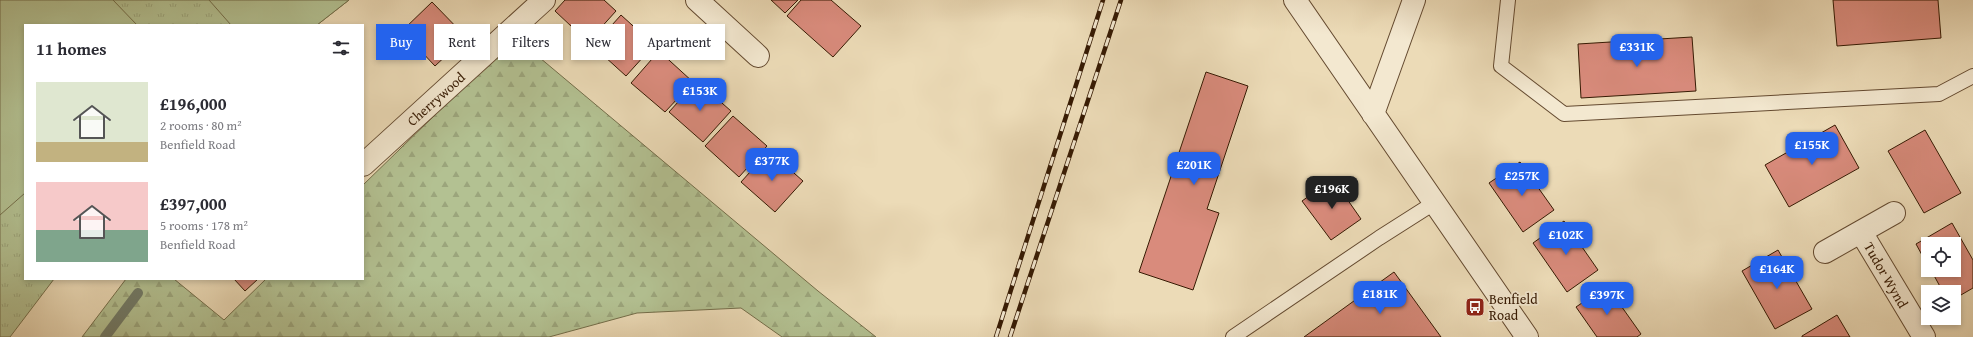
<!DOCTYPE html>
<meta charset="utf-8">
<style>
body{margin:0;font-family:"Gentium Book Plus",serif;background:#f2f2f3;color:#2b2b33;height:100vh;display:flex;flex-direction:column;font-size:15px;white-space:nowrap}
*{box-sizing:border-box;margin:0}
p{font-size:13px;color:#7c7c81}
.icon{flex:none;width:22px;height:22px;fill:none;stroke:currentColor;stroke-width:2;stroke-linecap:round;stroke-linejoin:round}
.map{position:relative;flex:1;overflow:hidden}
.panel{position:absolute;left:24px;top:24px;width:340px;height:256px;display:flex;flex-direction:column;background:#fff;border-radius:0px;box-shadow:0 2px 6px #0003}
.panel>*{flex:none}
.guide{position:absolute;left:376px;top:24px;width:380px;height:36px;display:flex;gap:8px}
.tools{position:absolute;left:1921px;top:237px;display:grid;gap:8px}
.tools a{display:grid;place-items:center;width:40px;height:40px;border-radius:0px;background:#fff;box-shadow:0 2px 6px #0003;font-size:20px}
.price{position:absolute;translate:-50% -34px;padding:0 9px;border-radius:8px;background:#2563eb;color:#fff;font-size:13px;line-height:26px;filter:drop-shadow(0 1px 2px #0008)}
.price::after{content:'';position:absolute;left:50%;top:24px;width:12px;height:9px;margin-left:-6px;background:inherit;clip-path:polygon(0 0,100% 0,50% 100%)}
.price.selected{background:#222;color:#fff}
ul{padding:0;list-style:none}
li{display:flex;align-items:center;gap:12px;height:100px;padding:0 12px}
li span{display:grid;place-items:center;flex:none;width:112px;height:80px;border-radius:0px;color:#555}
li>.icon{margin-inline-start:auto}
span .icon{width:48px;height:48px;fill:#fffc;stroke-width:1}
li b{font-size:17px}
h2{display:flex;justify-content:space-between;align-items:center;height:48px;padding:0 12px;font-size:17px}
.chip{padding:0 14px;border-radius:0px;background:#fff;box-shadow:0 2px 6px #0003;font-size:14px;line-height:36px}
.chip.selected{background:#2563eb;color:#fff}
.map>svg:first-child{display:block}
.grass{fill:url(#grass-tufts);stroke:#746e4a}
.forest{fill:url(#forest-firs);stroke:#746e4a}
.pitch{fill:#b3c192;stroke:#746e4a}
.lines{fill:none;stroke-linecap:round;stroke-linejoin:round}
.stream{stroke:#717b68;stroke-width:10}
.building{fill:#d98b7c;stroke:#361a03}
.service-casing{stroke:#644a30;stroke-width:16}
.minor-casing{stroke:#644a30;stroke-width:24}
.tertiary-casing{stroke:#644a30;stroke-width:24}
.service{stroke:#f3e8d0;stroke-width:14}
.minor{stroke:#f3e8d0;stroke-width:22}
.tertiary{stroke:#f3e8d0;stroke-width:22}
.rail-casing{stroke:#361a03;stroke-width:4.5}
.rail{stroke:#f3e8d0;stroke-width:3;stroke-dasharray:9;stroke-linecap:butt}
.labels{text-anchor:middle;stroke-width:3.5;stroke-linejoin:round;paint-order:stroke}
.street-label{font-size:14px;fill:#361a03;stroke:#f3e8d0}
.poi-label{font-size:14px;fill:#361a03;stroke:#f3e8d0;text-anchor:start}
</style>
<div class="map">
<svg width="1973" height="337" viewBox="0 0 1973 337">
<defs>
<pattern id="grass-tufts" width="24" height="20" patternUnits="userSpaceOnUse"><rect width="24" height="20" fill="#b3c192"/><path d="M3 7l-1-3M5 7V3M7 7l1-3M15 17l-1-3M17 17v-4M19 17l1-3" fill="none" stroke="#9ba57c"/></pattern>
<pattern id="forest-firs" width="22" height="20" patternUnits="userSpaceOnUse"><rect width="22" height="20" fill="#b3c192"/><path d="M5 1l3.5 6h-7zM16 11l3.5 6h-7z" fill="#9ba57c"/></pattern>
</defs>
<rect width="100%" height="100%" fill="#ecdbb7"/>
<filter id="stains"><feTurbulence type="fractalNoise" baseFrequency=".005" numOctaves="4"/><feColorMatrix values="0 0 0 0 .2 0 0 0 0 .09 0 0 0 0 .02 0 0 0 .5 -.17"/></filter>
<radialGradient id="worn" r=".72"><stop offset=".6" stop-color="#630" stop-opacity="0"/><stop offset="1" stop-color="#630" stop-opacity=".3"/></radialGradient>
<path class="grass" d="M 0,0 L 349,0 L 317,25 L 25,25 L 25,279 L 54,279 L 10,337 L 0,337 Z"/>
<path class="forest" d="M 515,37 L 818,291 L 876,337 L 782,337 L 741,308 L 637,313 L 549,337 L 82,337 L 126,279 L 174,279 L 224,320 L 266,279 L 363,279 L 363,185 Z"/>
<path class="pitch" d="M 0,0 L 113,0 L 137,25 L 25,25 L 25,193 L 0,215 Z
M 209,0 L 349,0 L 317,25 L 231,25 Z"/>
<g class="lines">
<path class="stream" d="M 105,337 L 138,293"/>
</g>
<path class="building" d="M 565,0 L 604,0 L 616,11 L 588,42 L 555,11 Z
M 771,0 L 798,0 L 785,13 Z
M 801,0 L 831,0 L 861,26 L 833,57 L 787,16 Z
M 1833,0 L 1938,0 L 1941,38 L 1837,46 Z
M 432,2 L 466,37 L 435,66 L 402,31 Z
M 621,15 L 654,45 L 626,76 L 593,46 Z
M 1692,37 L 1696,91 L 1581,98 L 1578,44 Z
M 659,51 L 693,82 L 665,112 L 631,83 Z
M 1206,72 L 1248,86 L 1207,209 L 1219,213 L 1193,290 L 1139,272 Z
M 697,81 L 731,111 L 703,142 L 669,112 Z
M 733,116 L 767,146 L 739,177 L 705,146 Z
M 1835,125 L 1859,168 L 1789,207 L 1765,165 Z
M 1925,130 L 1961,193 L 1924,213 L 1888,151 Z
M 769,151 L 803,181 L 775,212 L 741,182 Z
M 1520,162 L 1554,210 L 1523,232 L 1489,183 Z
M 1333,179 L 1361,219 L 1331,240 L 1302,201 Z
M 1564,221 L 1598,270 L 1567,292 L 1533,243 Z
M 1952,223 L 1973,260 L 1973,288 L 1954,299 L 1954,292 L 1943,292 L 1931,270 L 1954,270 L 1954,244 L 1928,244 L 1928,266 L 1916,244 Z
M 1778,250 L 1812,309 L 1775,329 L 1742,271 Z
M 1394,272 L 1441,337 L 1304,337 Z
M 234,279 L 258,279 L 245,291 Z
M 1607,286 L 1641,334 L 1637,337 L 1597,337 L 1576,307 Z
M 1837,315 L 1850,337 L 1802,337 L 1802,336 Z"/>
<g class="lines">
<g class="service-casing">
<path id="service" d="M 1508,0 L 1501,66 L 1564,114 L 1939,94 L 1973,76
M 1233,337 L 1379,238 L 1434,203"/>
</g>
<g class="minor-casing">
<path id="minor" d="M 697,0 L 758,56
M 363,165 L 544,0
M 1861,232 L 1924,337
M 1825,252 L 1894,213"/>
</g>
<g class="tertiary-casing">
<path id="tertiary" d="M 1295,0 L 1527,337
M 1373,114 L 1414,0"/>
</g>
<use href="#service" class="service"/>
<use href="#minor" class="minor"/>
<use href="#tertiary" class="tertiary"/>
<g class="rail-casing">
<path id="rail" d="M 996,337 L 1103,0
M 1010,337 L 1121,0"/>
</g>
<use href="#rail" class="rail"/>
</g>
<defs>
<g id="bus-square" transform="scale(1)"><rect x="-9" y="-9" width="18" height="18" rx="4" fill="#8f2418" stroke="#f3e8d0"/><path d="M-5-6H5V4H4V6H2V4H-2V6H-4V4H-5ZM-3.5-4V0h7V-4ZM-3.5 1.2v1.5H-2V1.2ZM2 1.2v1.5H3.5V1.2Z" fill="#fff"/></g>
</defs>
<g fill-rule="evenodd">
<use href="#bus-square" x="1475" y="307"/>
</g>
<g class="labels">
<g class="street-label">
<text transform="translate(436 99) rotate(-42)" y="5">Cherrywood</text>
<text transform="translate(1886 275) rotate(60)" y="5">Tudor Wynd</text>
</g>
<g class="poi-label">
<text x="1489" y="304">Benfield<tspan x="1489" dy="16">Road</tspan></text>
</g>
</g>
<rect width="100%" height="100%" filter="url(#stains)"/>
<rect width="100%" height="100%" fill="url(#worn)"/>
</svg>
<div class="tools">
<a><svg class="icon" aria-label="locate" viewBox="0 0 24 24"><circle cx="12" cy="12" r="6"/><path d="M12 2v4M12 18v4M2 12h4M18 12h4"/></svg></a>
<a><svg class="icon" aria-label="layers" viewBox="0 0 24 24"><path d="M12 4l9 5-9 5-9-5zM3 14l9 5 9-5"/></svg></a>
</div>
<b class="price" style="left:1637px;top:68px">£331K</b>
<b class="price" style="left:700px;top:112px">£153K</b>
<b class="price" style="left:1812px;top:166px">£155K</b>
<b class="price" style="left:772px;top:182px">£377K</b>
<b class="price" style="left:1194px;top:186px">£201K</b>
<b class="price" style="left:1522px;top:197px">£257K</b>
<b class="price selected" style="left:1332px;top:210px">£196K</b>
<b class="price" style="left:1566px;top:256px">£102K</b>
<b class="price" style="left:1777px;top:290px">£164K</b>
<b class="price" style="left:1380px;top:315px">£181K</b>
<b class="price" style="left:1607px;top:316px">£397K</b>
<div class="guide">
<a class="chip selected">Buy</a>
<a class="chip">Rent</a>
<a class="chip">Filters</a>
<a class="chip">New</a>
<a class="chip">Apartment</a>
</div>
<section class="panel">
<h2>11 homes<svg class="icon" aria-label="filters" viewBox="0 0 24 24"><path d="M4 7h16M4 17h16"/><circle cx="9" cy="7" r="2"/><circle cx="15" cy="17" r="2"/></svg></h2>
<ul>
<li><span style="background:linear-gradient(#dfe7d0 75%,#c2b280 0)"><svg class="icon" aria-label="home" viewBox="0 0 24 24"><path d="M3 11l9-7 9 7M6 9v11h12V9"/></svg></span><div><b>£196,000</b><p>2 rooms · 80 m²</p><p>Benfield Road</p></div></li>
<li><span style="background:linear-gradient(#f6c9c9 60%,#7fa58c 0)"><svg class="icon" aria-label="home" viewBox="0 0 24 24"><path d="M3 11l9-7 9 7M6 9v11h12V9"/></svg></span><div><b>£397,000</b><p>5 rooms · 178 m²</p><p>Benfield Road</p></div></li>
</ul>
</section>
</div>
